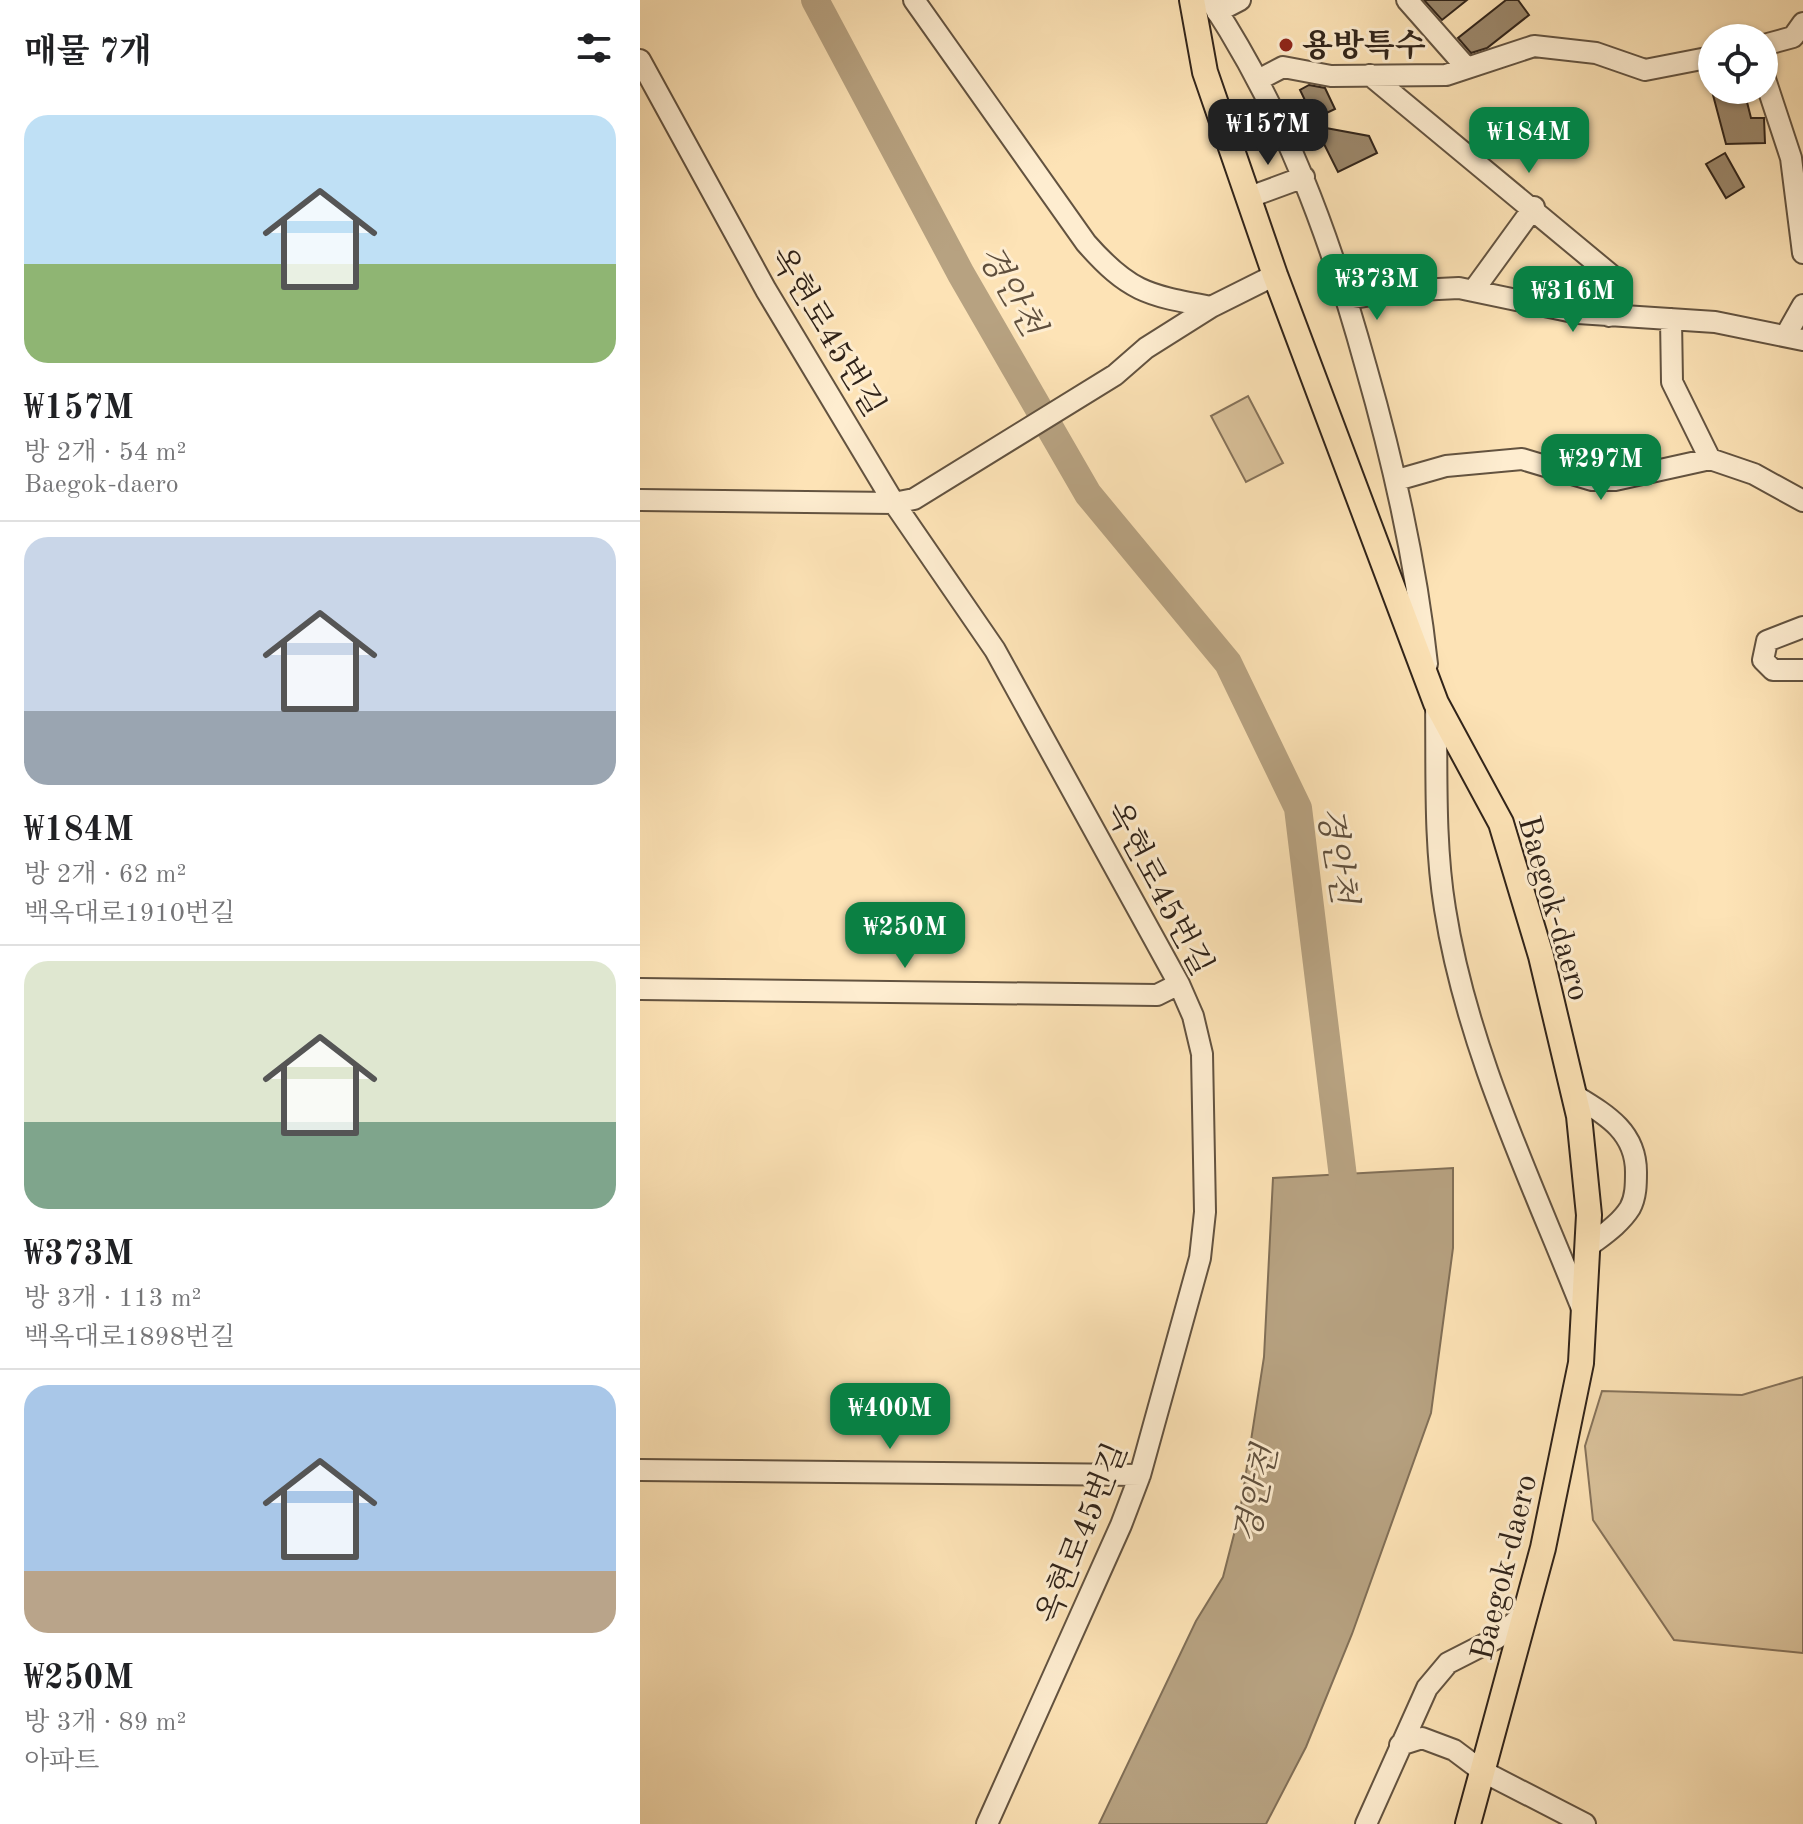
<!DOCTYPE html>
<html lang="ko">
<meta charset="utf-8">
<style>
body{margin:0;font-family:"Old Standard TT","Noto Serif KR",serif;background:#f6f6f6;color:#202124;height:100vh;display:flex;flex-direction:column;font-size:30px;white-space:nowrap}
*{box-sizing:border-box;margin:0}
p{font-size:26px;color:#757577}
.icon{flex:none;width:44px;height:44px;fill:none;stroke:currentColor;stroke-width:2;stroke-linecap:round;stroke-linejoin:round}
.map{position:relative;flex:1;overflow:hidden}
.sheet{display:flex;flex-direction:column;background:#fff;width:640px}
.sheet>*{flex:none}
.buttons{position:absolute;left:1058px;top:24px;display:grid;gap:16px}
.buttons a{display:grid;place-items:center;width:80px;height:80px;border-radius:50%;background:#fff;box-shadow:0 2px 6px #0004;font-size:40px}
.price{position:absolute;translate:-50% -68px;padding:0 18px;border-radius:16px;background:#0b8043;color:#fff;font-size:26px;line-height:52px;filter:drop-shadow(0 2px 4px #0008)}
.price::after{content:'';position:absolute;left:50%;top:48px;width:24px;height:18px;margin-left:-12px;background:inherit;clip-path:polygon(0 0,100% 0,50% 100%)}
.price.on{background:#222;color:#fff}
ul{padding:0;list-style:none}
li{display:grid;align-content:center;gap:16px;height:424px;padding:0 24px}
li+li{border-top:2px solid #e0e0e0}
li span{display:grid;place-items:center;height:248px;border-radius:24px;color:#555}
li>.icon{margin-inline-start:auto}
span .icon{width:144px;height:144px;fill:#fffc;stroke-width:1}
li b{font-size:34px}
h2{display:flex;justify-content:space-between;align-items:center;height:96px;padding:0 24px;font-size:34px}
main{display:flex;flex:1;min-height:0}
.map>svg:first-child{display:block}
.green{fill:#dac29b;stroke:#85725a;stroke-width:2}
.water{fill:#b7a281;stroke:#816f57;stroke-width:2}
.lines{fill:none;stroke-linecap:round;stroke-linejoin:round}
.river{stroke:#b7a281;stroke-width:28}
.building{fill:#9b876b;stroke:#302319;stroke-width:2}
.minor-casing{stroke:#635340;stroke-width:24}
.major-casing{stroke:#302319;stroke-width:28}
.minor{stroke:#feedd0;stroke-width:20}
.major{stroke:#fde3b6;stroke-width:24}
.poi-dot{fill:#8f2418;stroke:#feedd0;stroke-width:3}
.labels{text-anchor:middle;stroke-width:6;stroke-linejoin:round;paint-order:stroke}
.poi-label{font-size:32px;font-weight:bold;fill:#302319;stroke:#feedd0;text-anchor:start}
.street-label{font-size:32px;fill:#302319;stroke:#feedd0}
.water-label{font-size:34px;font-style:italic;fill:#5f4f3d;stroke:#feedd0}
</style>
<main>
<section class="sheet">
<h2>매물 7개<svg class="icon" aria-label="filters" viewBox="0 0 24 24"><path d="M4 7h16M4 17h16"/><circle cx="9" cy="7" r="2"/><circle cx="15" cy="17" r="2"/></svg></h2>
<ul>
<li><span style="background:linear-gradient(#bfe0f5 60%,#8fb573 0)"><svg class="icon" aria-label="home" viewBox="0 0 24 24"><path d="M3 11l9-7 9 7M6 9v11h12V9"/></svg></span><div><b>₩157M</b><p>방 2개 · 54 m²</p><p>Baegok-daero</p></div></li>
<li><span style="background:linear-gradient(#c9d6e8 70%,#9aa5b1 0)"><svg class="icon" aria-label="home" viewBox="0 0 24 24"><path d="M3 11l9-7 9 7M6 9v11h12V9"/></svg></span><div><b>₩184M</b><p>방 2개 · 62 m²</p><p>백옥대로1910번길</p></div></li>
<li><span style="background:linear-gradient(#dfe7d0 65%,#7fa58c 0)"><svg class="icon" aria-label="home" viewBox="0 0 24 24"><path d="M3 11l9-7 9 7M6 9v11h12V9"/></svg></span><div><b>₩373M</b><p>방 3개 · 113 m²</p><p>백옥대로1898번길</p></div></li>
<li><span style="background:linear-gradient(#a9c7e8 75%,#b9a48a 0)"><svg class="icon" aria-label="home" viewBox="0 0 24 24"><path d="M3 11l9-7 9 7M6 9v11h12V9"/></svg></span><div><b>₩250M</b><p>방 3개 · 89 m²</p><p>아파트</p></div></li>
</ul>
</section>
<div class="map">
<svg width="1163" height="1824" viewBox="0 0 1163 1824">
<rect width="100%" height="100%" fill="#fde3b6"/>
<filter id="stains"><feTurbulence type="fractalNoise" baseFrequency=".0025" numOctaves="4"/><feColorMatrix values="0 0 0 0 .2 0 0 0 0 .09 0 0 0 0 .02 0 0 0 .5 -.17"/></filter>
<radialGradient id="worn" r=".72"><stop offset=".6" stop-color="#630" stop-opacity="0"/><stop offset="1" stop-color="#630" stop-opacity=".3"/></radialGradient>
<path class="green" d="M 608,396 L 643,463 L 606,482 L 571,416 Z
M 1163,1377 L 1163,1653 L 1034,1640 L 953,1520 L 945,1446 L 962,1391 L 1102,1395 Z"/>
<path class="water" d="M 813,1168 L 813,1248 L 791,1413 L 712,1634 L 666,1747 L 626,1824 L 459,1824 L 556,1621 L 583,1577 L 600,1511 L 624,1357 L 633,1178 Z"/>
<g class="lines">
<path class="river" d="M 175,0 L 321,274 L 448,494 L 588,663 L 658,808 L 703,1177 L 697,1211"/>
</g>
<path class="building" d="M 784,0 L 827,0 L 802,20 Z
M 866,0 L 878,0 L 889,15 L 847,48 L 831,53 L 818,38 Z
M 669,85 L 685,88 L 695,109 L 674,119 L 660,90 Z
M 1092,90 L 1104,90 L 1111,118 L 1124,118 L 1125,143 L 1086,144 L 1073,95 Z
M 675,126 L 729,136 L 737,153 L 698,172 Z
M 1085,153 L 1104,187 L 1086,198 L 1066,164 Z"/>
<g class="lines">
<g class="minor-casing">
<path id="minor" d="M 274,0 L 446,243 C 490,293 508,295 571,307
M 570,0 C 645,114 690,236 726,367 C 754,465 776,562 787,664
M 767,0 L 826,67
M 577,12 L 600,0
M 1124,45 L 1153,37 L 1163,23
M 0,60 L 126,290 L 254,503 L 355,650 L 539,984 L 553,1016 L 562,1054 L 565,1212 L 560,1258 L 500,1475 L 481,1525 L 347,1824
M 730,75 L 971,275 L 969,316
M 1124,76 L 1151,158 L 1163,253
M 620,79 L 643,67 L 691,76 L 806,75 L 894,46 L 956,53 L 1005,70 L 1072,57
M 607,198 L 664,177
M 833,291 L 894,207
M 707,299 L 757,291 L 819,288 L 938,313 L 1075,322 L 1163,340
M 1031,319 L 1032,382 L 1070,459
M 1146,335 L 1163,305
M 757,480 L 806,466 L 882,459 L 952,480 L 975,480 L 1070,459 L 1114,474 L 1163,501
M 0,500 L 254,503 L 274,499 L 475,375 L 506,348 L 571,307 L 635,275
M 1163,627 L 1127,641 L 1123,660 L 1133,670 L 1163,670
M 796,703 C 797,771 794,842 805,909 C 827,1049 891,1180 943,1311
M 0,989 L 517,995 L 539,984
M 934,1095 C 965,1114 996,1131 996,1172 C 996,1184 996,1197 990,1208 C 980,1224 963,1235 949,1246
M 0,1470 L 500,1475
M 760,1745 L 782,1738 L 814,1750 L 842,1771 L 945,1824
M 726,1824 L 787,1688 L 808,1663 L 857,1638 L 886,1612"/>
</g>
<g class="major-casing">
<path id="major" d="M 552,0 L 565,72 L 635,275 L 796,703 L 861,823 L 901,956 L 939,1116 L 949,1215 L 941,1363 L 903,1548 L 828,1824"/>
</g>
<use href="#minor" class="minor"/>
<use href="#major" class="major"/>
</g>
<circle class="poi-dot" cx="646" cy="45" r="8"/>
<g class="labels">
<g class="poi-label">
<text x="662" y="56">용방특수</text>
</g>
<g class="street-label">
<text transform="translate(188 331) rotate(59)" y="11">옥현로45번길</text>
<text transform="translate(520 888) rotate(62)" y="11">옥현로45번길</text>
<text transform="translate(915 908) rotate(74)" y="11">Baegok-daero</text>
<text transform="translate(441 1533) rotate(-68)" y="11">옥현로45번길</text>
<text transform="translate(863 1567) rotate(-76)" y="11">Baegok-daero</text>
</g>
<g class="water-label">
<text transform="translate(372 290) rotate(60)" y="12">경안천</text>
<text transform="translate(698 855) rotate(81)" y="12">경안천</text>
<text transform="translate(615 1494) rotate(-78)" y="12">경안천</text>
</g>
</g>
<rect width="100%" height="100%" filter="url(#stains)"/>
<rect width="100%" height="100%" fill="url(#worn)"/>
</svg>
<div class="buttons">
<a><svg class="icon" aria-label="locate" viewBox="0 0 24 24"><circle cx="12" cy="12" r="6"/><path d="M12 2v4M12 18v4M2 12h4M18 12h4"/></svg></a>
</div>
<b class="price on" style="left:628px;top:167px">₩157M</b>
<b class="price" style="left:889px;top:175px">₩184M</b>
<b class="price" style="left:737px;top:322px">₩373M</b>
<b class="price" style="left:933px;top:334px">₩316M</b>
<b class="price" style="left:961px;top:502px">₩297M</b>
<b class="price" style="left:265px;top:970px">₩250M</b>
<b class="price" style="left:250px;top:1451px">₩400M</b>
</div>
</main>
